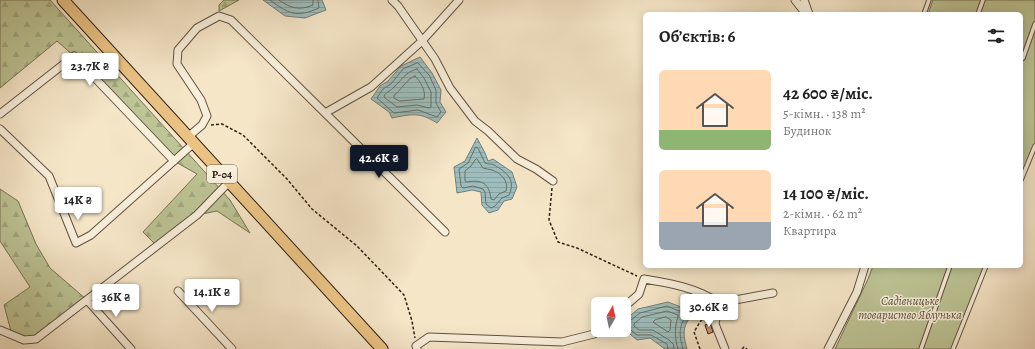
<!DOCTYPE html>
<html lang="uk">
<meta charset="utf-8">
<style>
body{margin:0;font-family:Alegreya,serif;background:#f2f2f2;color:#222;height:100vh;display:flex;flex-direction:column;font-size:15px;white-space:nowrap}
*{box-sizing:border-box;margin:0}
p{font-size:13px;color:#767676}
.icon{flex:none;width:22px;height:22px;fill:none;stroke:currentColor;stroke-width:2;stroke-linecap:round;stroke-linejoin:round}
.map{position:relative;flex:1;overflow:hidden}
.side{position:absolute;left:643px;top:12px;width:380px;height:256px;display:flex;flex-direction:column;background:#fff;border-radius:6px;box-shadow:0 2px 10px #0003}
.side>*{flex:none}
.needle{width:26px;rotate:9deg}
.buttons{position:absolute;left:591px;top:297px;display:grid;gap:8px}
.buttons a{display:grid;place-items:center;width:40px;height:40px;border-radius:6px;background:#fff;box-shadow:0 2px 10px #0003;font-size:20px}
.price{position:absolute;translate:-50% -34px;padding:0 9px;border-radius:4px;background:#fff;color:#222;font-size:13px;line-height:26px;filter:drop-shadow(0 1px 2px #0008)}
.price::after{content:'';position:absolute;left:50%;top:24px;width:12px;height:9px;margin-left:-6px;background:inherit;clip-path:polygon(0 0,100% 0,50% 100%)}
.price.current{background:#111827;color:#fff}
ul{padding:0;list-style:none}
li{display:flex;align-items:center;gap:12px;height:100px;padding:0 16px}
li span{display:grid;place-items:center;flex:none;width:112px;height:80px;border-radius:6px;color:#555}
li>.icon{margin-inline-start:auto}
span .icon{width:48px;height:48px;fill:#fffc;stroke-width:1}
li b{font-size:17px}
h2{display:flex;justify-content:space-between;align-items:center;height:48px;padding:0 16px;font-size:17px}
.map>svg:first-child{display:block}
.green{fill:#bdc495;stroke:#767254}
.forest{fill:url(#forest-firs);stroke:#767254}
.water{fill:url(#water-rules);stroke:#727f79}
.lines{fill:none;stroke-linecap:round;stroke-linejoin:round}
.shore{stroke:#676f68;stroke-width:1}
.building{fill:#da9974;stroke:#302014}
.lane-casing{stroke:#615241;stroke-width:5.5}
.street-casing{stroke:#615241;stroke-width:9}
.primary-casing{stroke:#302014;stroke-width:13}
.path{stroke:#302014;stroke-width:1.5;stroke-dasharray:3 2;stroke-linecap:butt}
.lane{stroke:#f8efdb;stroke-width:3.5}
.street{stroke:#f8efdb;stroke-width:7}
.primary{stroke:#eac384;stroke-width:11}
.labels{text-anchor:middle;stroke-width:3;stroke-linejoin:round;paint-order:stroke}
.shield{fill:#f8efdb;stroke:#6c5e50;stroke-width:1}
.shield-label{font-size:11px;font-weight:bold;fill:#302014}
.park-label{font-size:12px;font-style:italic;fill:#5a513b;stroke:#f8efdb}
</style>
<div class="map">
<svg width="1035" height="349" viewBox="0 0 1035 349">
<defs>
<pattern id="forest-firs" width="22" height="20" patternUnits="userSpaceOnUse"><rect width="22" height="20" fill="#bdc495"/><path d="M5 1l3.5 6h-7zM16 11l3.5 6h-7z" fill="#a3a880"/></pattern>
<pattern id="water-rules" width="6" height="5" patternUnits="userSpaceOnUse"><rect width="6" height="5" fill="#9ebebd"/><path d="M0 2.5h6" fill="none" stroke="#88a3a2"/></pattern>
</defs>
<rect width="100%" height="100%" fill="#f5e6c8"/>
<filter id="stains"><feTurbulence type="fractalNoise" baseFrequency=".005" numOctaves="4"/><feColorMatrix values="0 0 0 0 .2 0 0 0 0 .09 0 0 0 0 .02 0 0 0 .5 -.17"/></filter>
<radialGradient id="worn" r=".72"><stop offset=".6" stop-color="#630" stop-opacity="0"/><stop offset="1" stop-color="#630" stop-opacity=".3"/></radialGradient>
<path class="green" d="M 933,0 L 1035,0 L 1035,145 L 1021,180 L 1021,14 L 928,14 Z
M 873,266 L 986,266 L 953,349 L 835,349 L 868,279 Z"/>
<path class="forest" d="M 0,0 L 50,0 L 230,200 L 250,233 L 217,211 L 197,215 L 157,246 L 143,232 L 197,174 L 174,161 L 74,56 L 57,41 L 0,88 Z
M 224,0 L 239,0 L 219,11 L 219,5 Z
M 0,189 L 18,201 L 36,244 L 50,268 L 87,300 L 36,339 L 12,335 L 4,305 L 30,287 L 0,241 Z"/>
<path class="water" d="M 263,0 L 322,0 L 326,10 L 305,18 L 285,16 Z
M 420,57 L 432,73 L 441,90 L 440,102 L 446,112 L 437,123 C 420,112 412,114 392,118 L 389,112 L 371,99 L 380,86 L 388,81 L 401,66 Z
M 477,138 L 485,153 L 488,161 L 493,159 L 512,172 L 517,187 L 512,199 L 504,201 L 498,210 L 489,213 L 482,205 L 481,192 L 472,190 L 457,193 L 454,167 L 465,161 Z
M 668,302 L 681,307 L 691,306 L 692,315 C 682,327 683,334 687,349 L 665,349 L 650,338 L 637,340 L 624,329 L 624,321 L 638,309 Z"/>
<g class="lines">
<path class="shore" d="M 270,0 C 289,14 296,18 319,8 L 318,0
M 279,0 C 290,8 299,11 313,5 L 313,0
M 418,63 L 429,75 L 436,90 L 436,103 L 441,112 L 437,117 L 418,110 L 394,113 L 377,98 L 383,89 L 391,84 L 403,69 Z
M 417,69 L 424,78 L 431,92 L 431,107 L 429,108 L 417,105 L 397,107 L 385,98 L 384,96 C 387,91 391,91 394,87 C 403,79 404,73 417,69 Z
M 415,76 C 421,82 426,91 424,99 L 399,101 L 394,98 L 394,95 C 402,90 406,79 415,76 Z
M 476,147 L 478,148 L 485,163 C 489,165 491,163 494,165 C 507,172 516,180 509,195 L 502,198 L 495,206 L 491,208 L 486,204 L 485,192 L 483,189 L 473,186 L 463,188 L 461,186 L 459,169 L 468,163 Z
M 477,159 L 483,168 C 486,169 489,169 492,170 C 501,173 509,181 506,191 L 499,194 L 494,200 L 491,199 C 489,184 483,179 467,182 L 465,181 L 465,171 L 471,166 L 475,160 Z
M 666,317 L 671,320 L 670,330 L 668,332 L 653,322 L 655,320 Z
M 668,349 L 667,344 L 651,335 L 637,335 L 626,326 L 626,324 L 640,313 L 667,306 L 679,311 L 687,311 L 688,314 C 678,326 679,334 683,349
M 673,349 L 674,345 L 669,340 L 653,330 L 639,330 L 634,326 L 634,324 L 642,317 L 667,311 L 678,315 L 678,317 C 674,327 675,340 678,349"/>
</g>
<path class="building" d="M 710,323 L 713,332 L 708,334 L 705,325 Z"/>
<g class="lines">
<g class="lane-casing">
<path id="lane" d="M 924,14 L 929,0
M 978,14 L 983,0
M 1021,59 L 1023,58 L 1035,24
M 1021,180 L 1035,146
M 921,349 L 950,266
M 953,349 L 986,266"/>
</g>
<g class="street-casing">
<path id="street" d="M 392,0 L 398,6 L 435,59 L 450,88 L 475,121 L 488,131 L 517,159 L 536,169 L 553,181
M 795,0 L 806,14
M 804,0 L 809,14
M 325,113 L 445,232
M 0,114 L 74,56 L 174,161
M 0,129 L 49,176 L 76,243 L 91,235 L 194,143
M 188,137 L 202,125 L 207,116 L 201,100 L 177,64 L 178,50 L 197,28 L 219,16 L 231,20 L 325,113 L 371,87 L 422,41 L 459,0
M 178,291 L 232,349
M 87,300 L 131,349
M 719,303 L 715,324 L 725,349
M 624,307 L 639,294 L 644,279 C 670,283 697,288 719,303 L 773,293
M 0,330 L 24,340 L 36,339 L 197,215 L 229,182
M 417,349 L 416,346 L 429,337 L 562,342 L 594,334 L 598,330
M 828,349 L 857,292 L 865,266"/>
</g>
<g class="primary-casing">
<path id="primary" d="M 63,0 L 382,349"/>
</g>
<path class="path" d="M 211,125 L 222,124 L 243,135 L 287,179 L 312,209 L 357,246 L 383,273 L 404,295 L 412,321 L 415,338
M 552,188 L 549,220 L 558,242 L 577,248 L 637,276
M 700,349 L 694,332 L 700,322 L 708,313 L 708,305
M 742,349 L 744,347 L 747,349"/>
<use href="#lane" class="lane"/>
<use href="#street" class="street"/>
<use href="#primary" class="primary"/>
</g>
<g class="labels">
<rect class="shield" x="207" y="165" width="30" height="18" rx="3"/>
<g class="shield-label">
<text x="222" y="178">Р-04</text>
</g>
<g class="park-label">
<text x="910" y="305">Садівницьке<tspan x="910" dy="14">товариство Яблунька</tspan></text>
</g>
</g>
<rect width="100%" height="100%" filter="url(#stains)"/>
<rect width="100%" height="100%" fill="url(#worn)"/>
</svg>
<div class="buttons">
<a><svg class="needle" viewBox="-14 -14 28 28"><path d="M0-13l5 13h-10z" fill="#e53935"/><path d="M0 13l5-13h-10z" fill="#767676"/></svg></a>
</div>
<b class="price" style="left:90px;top:87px">23.7K ₴</b>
<b class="price current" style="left:379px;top:179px">42.6K ₴</b>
<b class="price" style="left:78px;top:221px">14K ₴</b>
<b class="price" style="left:212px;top:313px">14.1K ₴</b>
<b class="price" style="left:116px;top:318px">36K ₴</b>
<b class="price" style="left:709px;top:328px">30.6K ₴</b>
<section class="side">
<h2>Об’єктів: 6<svg class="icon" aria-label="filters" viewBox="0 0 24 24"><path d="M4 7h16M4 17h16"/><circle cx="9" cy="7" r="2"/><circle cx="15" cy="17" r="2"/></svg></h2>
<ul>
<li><span style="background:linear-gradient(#ffd9b3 75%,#8fb573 0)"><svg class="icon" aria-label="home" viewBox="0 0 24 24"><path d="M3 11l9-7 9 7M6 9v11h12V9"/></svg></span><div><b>42 600 ₴/міс.</b><p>5-кімн. · 138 m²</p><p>Будинок</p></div></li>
<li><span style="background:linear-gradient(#ffd9b3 65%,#9aa5b1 0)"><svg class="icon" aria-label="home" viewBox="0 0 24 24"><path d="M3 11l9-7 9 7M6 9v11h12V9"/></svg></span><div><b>14 100 ₴/міс.</b><p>2-кімн. · 62 m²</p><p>Квартира</p></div></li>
</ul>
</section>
</div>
